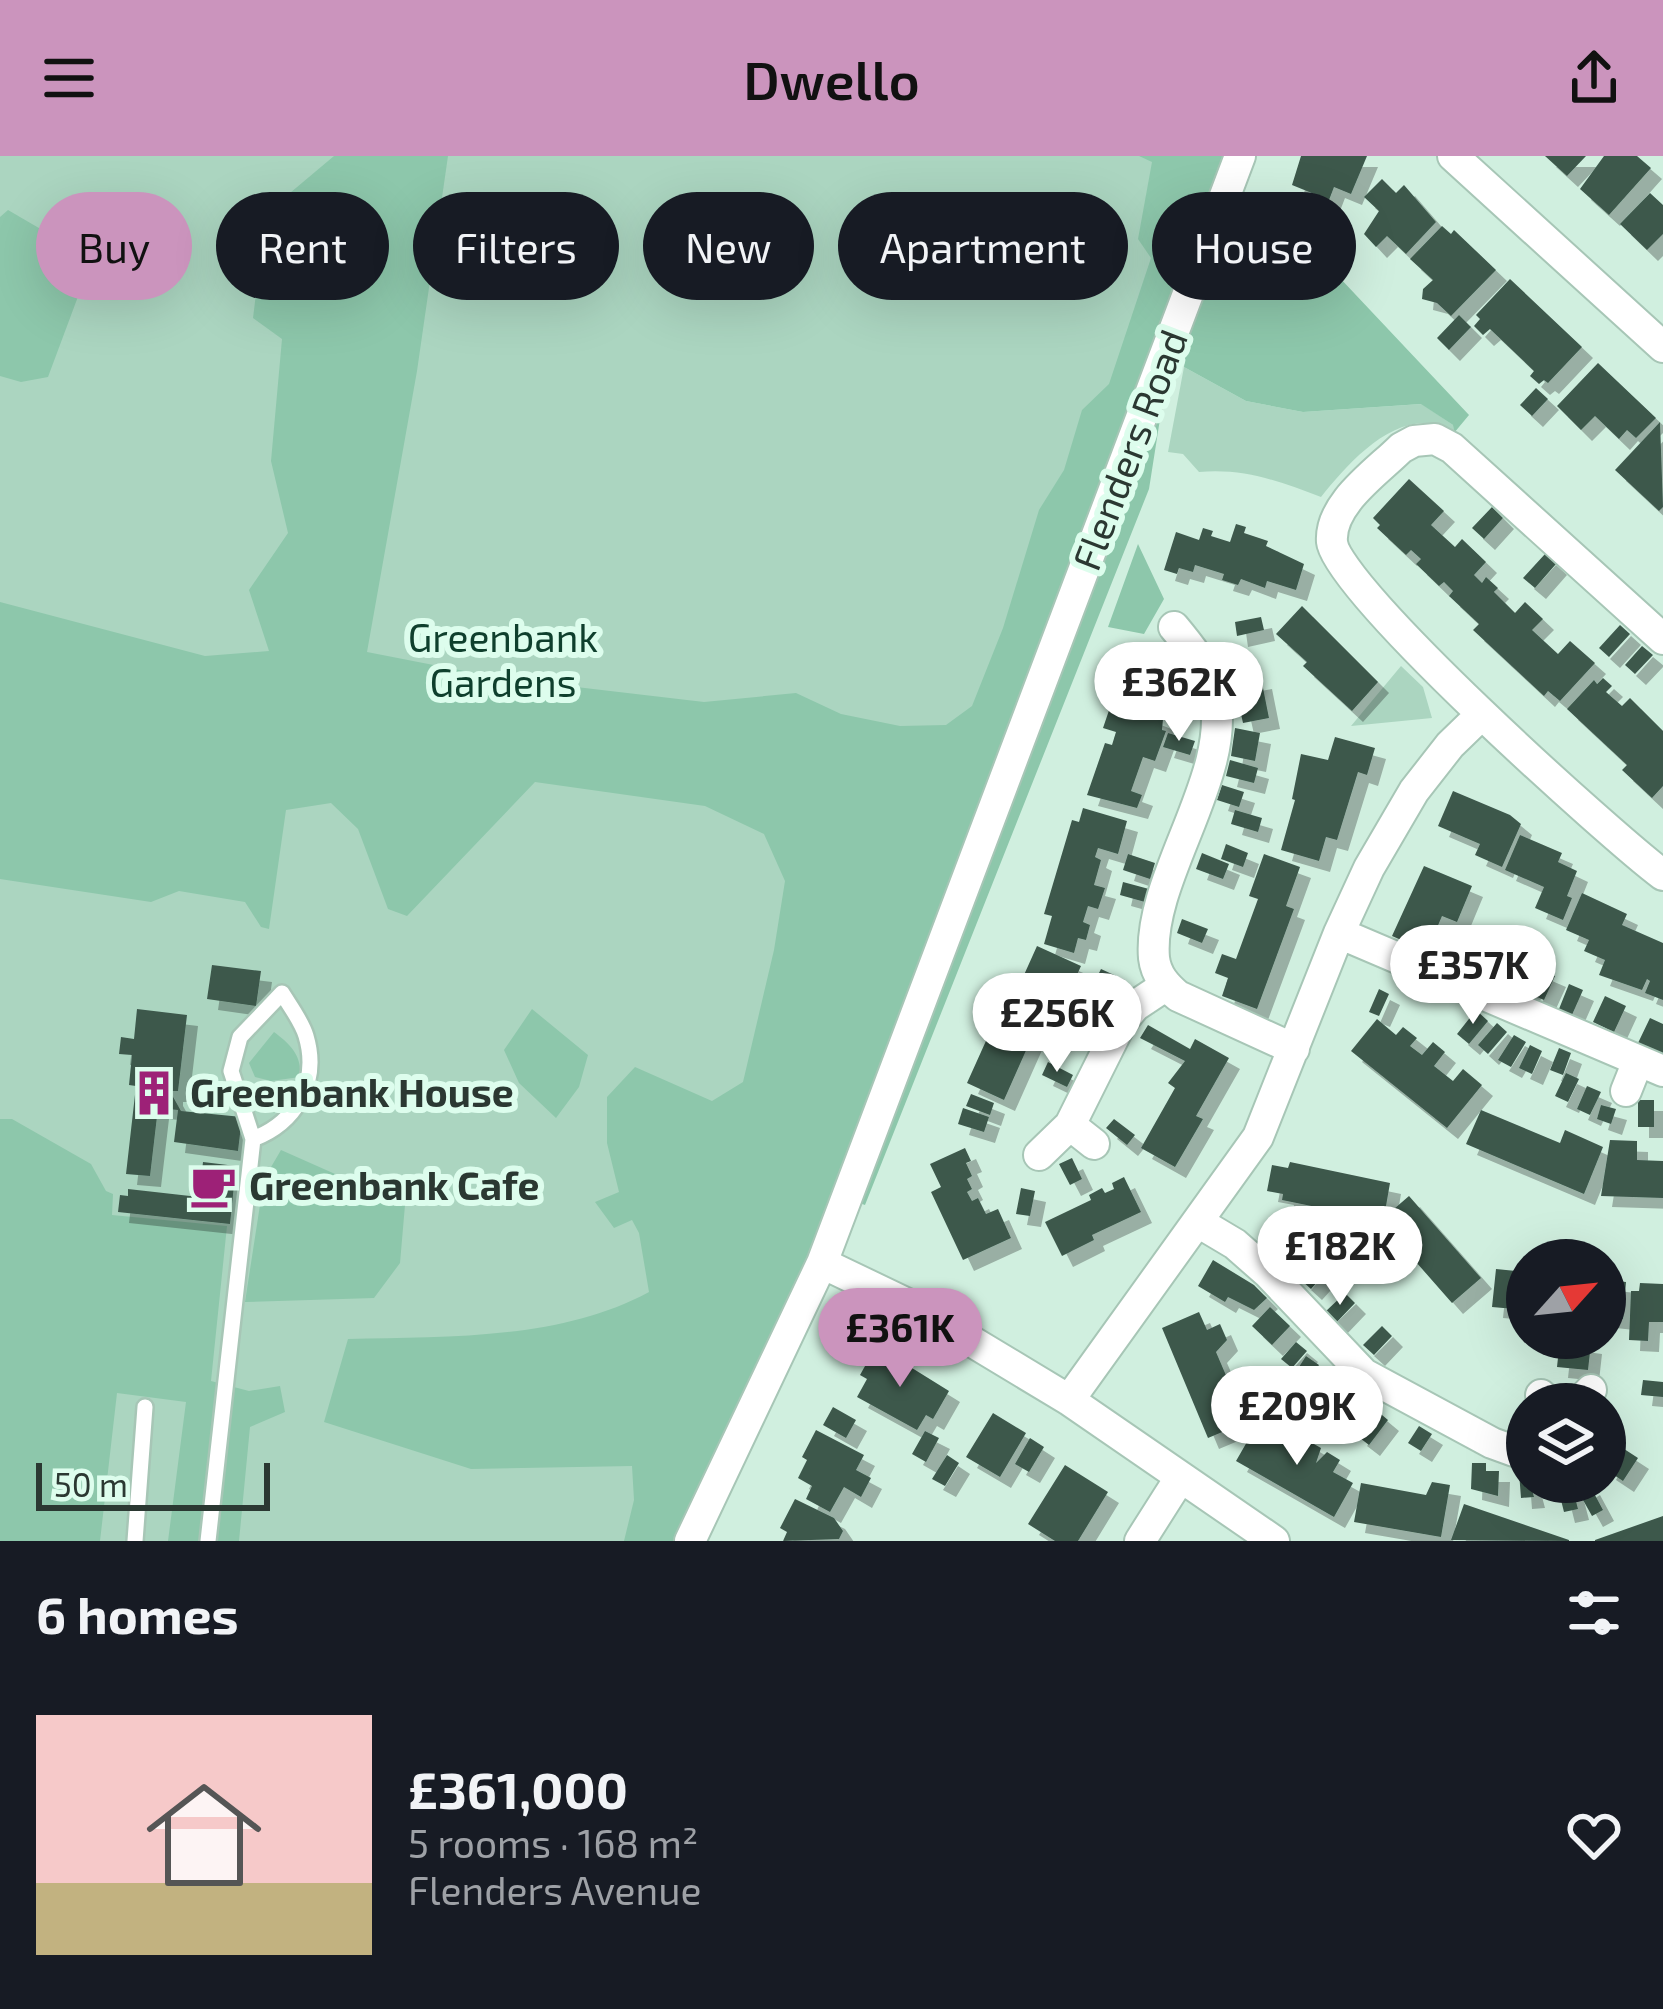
<!DOCTYPE html>
<meta charset="utf-8">
<style>
body{margin:0;font-family:"Exo 2",sans-serif;background:#20242c;color:#f1f3f6;height:100vh;display:flex;flex-direction:column;font-size:45px;white-space:nowrap}
*{box-sizing:border-box;margin:0}
p{font-size:39px;color:#9ea1a6}
.icon{flex:none;width:66px;height:66px;fill:none;stroke:currentColor;stroke-width:2;stroke-linecap:round;stroke-linejoin:round}
.map{position:relative;height:1385px;overflow:hidden}
.side{display:flex;flex-direction:column;background:#171b24;flex:1}
.side>*{flex:none}
.top-card{position:absolute;left:36px;top:36px;width:1593px;height:108px;display:flex;gap:24px}
.needle{width:78px;rotate:63deg}
.controls{position:absolute;left:1506px;top:1083px;display:grid;gap:24px}
.controls a{display:grid;place-items:center;width:120px;height:120px;border-radius:50%;background:#171b24;box-shadow:0 12px 48px #0002;font-size:60px}
.scale{position:absolute;left:36px;bottom:30px;width:234px;box-sizing:border-box;padding-left:12px;border:6px solid #2b3832;border-top:0;font-size:33px;line-height:42px;white-space:nowrap;color:#2b3832;-webkit-text-stroke:9px #ddfded;paint-order:stroke}
.price{position:absolute;translate:-50% -102px;padding:0 27px;border-radius:42px;background:#fff;color:#222;font-size:39px;line-height:78px;filter:drop-shadow(0 3px 6px #0008)}
.price::after{content:'';position:absolute;left:50%;top:72px;width:36px;height:27px;margin-left:-18px;background:inherit;clip-path:polygon(0 0,100% 0,50% 100%)}
.price.current{background:#cb94bd;color:#111}
ul{padding:0;list-style:none}
li{display:flex;align-items:center;gap:36px;height:300px;padding:0 36px}
li span{display:grid;place-items:center;flex:none;width:336px;height:240px;border-radius:0px;color:#555}
li>.icon{margin-inline-start:auto}
span .icon{width:144px;height:144px;fill:#fffc;stroke-width:1}
li b{font-size:51px}
h2{display:flex;justify-content:space-between;align-items:center;height:144px;padding:0 36px;font-size:51px}
.chip{padding:0 42px;border-radius:54px;background:#171b24;box-shadow:0 12px 48px #0002;font-size:42px;line-height:108px}
.chip.current{background:#cb94bd;color:#111}
header{display:flex;justify-content:space-between;align-items:center;height:156px;padding:0 36px;background:#cb94bd;color:#111;font-size:54px;font-weight:600}
.map>svg:first-child{display:block}
.green{fill:#abd5c0}
.forest{fill:#8dc7ab}
.building{fill:#3d584c;filter:url(#shadow)}
.lines{fill:none;stroke-linecap:round;stroke-linejoin:round}
.service-casing{stroke:#a7c6b6;stroke-width:20}
.minor-casing{stroke:#a7c6b6;stroke-width:34}
.service{stroke:#fff;stroke-width:15}
.minor{stroke:#fff;stroke-width:30}
.labels{text-anchor:middle;stroke-width:12;stroke-linejoin:round;paint-order:stroke}
.street-label{font-size:39px;fill:#2b3832;stroke:#ddfded}
.park-label{font-size:39px;fill:#0f3f2d;stroke:#ddfded}
.poi-label{font-size:39px;font-weight:bold;fill:#2b3832;stroke:#ddfded;text-anchor:start}
</style>
<header><svg class="icon" aria-label="menu" viewBox="0 0 24 24"><path d="M4 6h16M4 12h16M4 18h16"/></svg>Dwello<svg class="icon" aria-label="share" viewBox="0 0 24 24"><path d="M12 15V3M7 8l5-5 5 5M5 13v7h14v-7"/></svg></header>
<div class="map">
<svg width="1663" height="1385" viewBox="0 0 1663 1385">
<defs>
<filter id="shadow"><feDropShadow dx="11" dy="11" stdDeviation="0" flood-color="#0004"/></filter>
</defs>
<rect width="100%" height="100%" fill="#d0efdf"/>
<path class="green" d="M 0,0 L 1226,0 L 678,1385 L 0,1385 Z
M 1184,211 L 1246,245 L 1303,256 L 1422,248 L 1453,269 L 1454,277 C 1446,274 1434,267 1426,267 C 1384,266 1345,311 1321,341 C 1279,325 1244,312 1199,316 L 1183,298 L 1168,296 Z
M 1401,510 L 1423,531 L 1432,562 L 1351,570 Z"/>
<path class="forest" d="M 334,0 L 448,0 L 417,215 L 367,496 L 500,522 L 704,546 L 796,537 L 841,558 L 900,570 L 946,569 L 972,550 L 1003,472 L 1039,354 L 1064,314 L 1082,254 L 1109,228 L 1151,102 L 1138,83 L 1152,6 L 1139,0 L 1226,0 L 812,1098 L 678,1385 L 624,1385 L 634,1344 L 632,1310 L 471,1313 L 324,1266 L 348,1183 C 445,1181 561,1184 649,1136 L 639,1077 L 632,1064 L 614,1072 L 595,1046 L 619,1036 L 607,987 L 607,941 L 635,911 L 712,945 L 743,926 L 774,794 L 785,725 L 764,678 L 705,650 L 535,626 L 407,760 L 388,753 L 358,673 L 331,647 L 286,654 L 269,773 L 261,771 L 245,746 L 179,735 L 151,746 L 0,723 L 0,446 L 205,500 L 269,495 L 249,434 L 288,377 L 271,305 L 282,183 L 253,162 L 258,121 L 245,93 L 259,63 Z
M 1242,41 L 1322,103 L 1469,259 L 1454,277 L 1453,269 L 1421,248 L 1303,256 L 1246,245 L 1184,211 L 1190,161 Z
M 8,54 L 92,103 L 48,221 L 21,226 L 0,220 L 0,61 Z
M 1163,244 L 1149,333 L 865,1049 L 851,1044 Z
M 1138,388 L 1164,443 L 1144,478 L 1108,471 Z
M 532,853 L 588,899 L 579,931 L 556,962 L 519,927 L 504,894 Z
M 274,876 C 290,888 302,899 300,921 L 271,925 L 255,921 L 249,907 Z
M 0,963 L 12,963 L 91,1008 L 106,1035 L 113,1038 L 112,1059 L 227,1070 L 211,1225 L 249,1235 L 280,1230 L 285,1256 L 250,1271 L 239,1385 L 168,1385 L 186,1246 L 117,1237 L 100,1385 L 0,1385 Z
M 281,994 L 405,1049 L 400,1107 L 374,1142 L 245,1146 L 264,1023 Z"/>
<path class="building" d="M 1301,0 L 1367,0 L 1351,38 L 1334,31 L 1329,44 L 1292,29 Z
M 1545,0 L 1586,0 L 1567,20 Z
M 1604,0 L 1637,0 L 1651,12 L 1609,59 L 1580,33 Z
M 1382,23 L 1396,37 L 1404,29 L 1436,66 L 1406,98 L 1387,80 L 1376,91 L 1364,78 L 1379,55 L 1364,41 Z
M 1650,37 L 1663,49 L 1663,78 L 1647,94 L 1620,68 Z
M 1442,70 L 1451,78 L 1454,74 L 1496,114 L 1451,160 L 1437,147 L 1422,143 L 1423,133 L 1433,124 L 1410,103 Z
M 1510,123 L 1582,191 L 1548,227 L 1544,224 L 1539,228 L 1530,220 L 1534,215 L 1490,173 L 1483,179 L 1474,170 L 1480,163 L 1476,159 Z
M 1459,159 L 1471,171 L 1449,194 L 1437,182 Z
M 1598,207 L 1656,262 L 1636,282 L 1627,274 L 1619,283 L 1595,260 L 1581,274 L 1557,250 Z
M 1536,232 L 1548,243 L 1532,260 L 1520,249 Z
M 1660,266 L 1663,351 L 1659,355 L 1615,314 Z
M 1409,323 L 1444,355 L 1431,369 L 1455,391 L 1462,383 L 1486,406 L 1474,419 L 1482,427 L 1486,421 L 1498,432 L 1494,436 L 1515,457 L 1525,446 L 1543,463 L 1532,474 L 1558,498 L 1570,485 L 1595,507 L 1560,545 L 1548,535 L 1544,540 L 1487,487 L 1473,474 L 1479,468 L 1449,440 L 1453,435 L 1444,426 L 1439,430 L 1416,408 L 1421,403 L 1411,394 L 1406,399 L 1377,372 L 1380,369 L 1373,362 Z
M 1492,351 L 1503,362 L 1484,383 L 1472,372 Z
M 1236,368 L 1246,371 L 1244,377 L 1268,385 L 1266,390 L 1304,408 L 1296,434 L 1267,425 L 1265,432 L 1241,423 L 1238,429 L 1222,424 L 1224,418 L 1195,409 L 1193,416 L 1179,412 L 1177,418 L 1164,414 L 1176,376 L 1199,384 L 1203,372 L 1213,375 L 1211,380 L 1230,386 Z
M 1545,398 L 1556,408 L 1535,432 L 1523,422 Z
M 1302,450 L 1378,526 L 1352,555 L 1303,510 L 1307,506 L 1276,478 Z
M 1261,461 L 1264,474 L 1237,480 L 1235,466 Z
M 1620,469 L 1630,478 L 1609,501 L 1599,492 Z
M 1642,490 L 1653,499 L 1635,518 L 1625,509 Z
M 1137,495 L 1168,506 L 1150,558 L 1163,563 L 1162,574 L 1166,575 L 1155,605 L 1143,601 L 1131,635 L 1142,639 L 1137,652 L 1087,639 L 1105,587 L 1112,589 L 1116,576 L 1103,572 L 1120,522 L 1126,524 Z
M 1261,522 L 1269,562 L 1243,567 L 1234,527 Z
M 1603,522 L 1612,530 L 1606,536 L 1622,550 L 1630,542 L 1663,575 L 1663,630 L 1652,642 L 1622,614 L 1627,609 L 1567,553 L 1594,524 L 1597,528 Z
M 1235,572 L 1260,577 L 1255,605 L 1231,600 Z
M 1168,577 L 1195,585 L 1190,599 L 1163,591 Z
M 1335,581 L 1375,592 L 1367,619 L 1358,616 L 1337,684 L 1326,681 L 1319,705 L 1281,694 L 1295,644 L 1292,643 L 1301,598 L 1328,604 Z
M 1230,604 L 1258,612 L 1254,627 L 1226,620 Z
M 1222,629 L 1244,636 L 1239,651 L 1217,644 Z
M 1453,635 L 1510,659 L 1521,668 L 1502,711 L 1475,699 L 1480,688 L 1438,670 Z
M 1083,652 L 1127,665 L 1118,698 L 1098,692 L 1095,701 L 1101,704 L 1094,729 L 1105,732 L 1098,753 L 1088,750 L 1083,766 L 1090,769 L 1086,784 L 1078,782 L 1074,797 L 1044,788 L 1052,760 L 1044,758 L 1072,664 L 1079,666 Z
M 1235,654 L 1262,662 L 1258,676 L 1231,668 Z
M 1520,679 L 1562,697 L 1558,706 L 1577,715 L 1567,740 L 1572,742 L 1563,764 L 1535,752 L 1544,731 L 1505,714 Z
M 1226,688 L 1248,697 L 1243,711 L 1221,703 Z
M 1202,697 L 1229,708 L 1223,723 L 1196,713 Z
M 1128,698 L 1155,707 L 1150,723 L 1123,714 Z
M 1264,698 L 1300,711 L 1286,750 L 1294,753 L 1257,853 L 1222,840 L 1228,822 L 1215,817 L 1222,798 L 1236,803 L 1258,743 L 1249,740 Z
M 1424,710 L 1472,730 L 1457,766 L 1442,760 L 1427,795 L 1392,780 Z
M 1123,726 L 1149,733 L 1145,746 L 1120,739 Z
M 1582,737 L 1627,758 L 1622,769 L 1663,787 L 1663,844 L 1645,837 L 1650,825 L 1647,823 L 1642,834 L 1599,819 L 1605,804 L 1584,795 L 1589,784 L 1566,774 Z
M 1182,763 L 1208,773 L 1202,787 L 1177,777 Z
M 1465,777 L 1491,791 L 1480,816 L 1454,801 Z
M 1037,790 L 1081,810 L 1070,834 L 1063,831 L 1049,861 L 1056,864 L 1050,877 L 1041,873 L 1036,884 L 1032,881 L 1004,944 L 967,927 L 990,876 L 996,879 L 1013,842 L 1020,845 L 1025,833 L 1019,830 Z
M 1508,797 L 1519,802 L 1508,827 L 1497,822 Z
M 212,809 L 261,815 L 256,850 L 207,843 Z
M 1526,810 L 1538,815 L 1527,838 L 1516,832 Z
M 1101,813 L 1125,824 L 1119,838 L 1094,827 Z
M 1541,814 L 1555,820 L 1544,844 L 1530,838 Z
M 1569,828 L 1583,834 L 1572,859 L 1559,853 Z
M 1379,833 L 1389,838 L 1379,860 L 1369,856 Z
M 1605,840 L 1626,850 L 1614,876 L 1593,866 Z
M 137,853 L 187,859 L 178,935 L 172,935 L 172,939 L 181,955 L 242,961 L 238,995 L 174,986 L 178,954 L 158,952 L 150,1020 L 126,1018 L 136,930 L 129,929 L 132,899 L 119,898 L 121,881 L 134,883 Z
M 1476,854 L 1488,865 L 1469,888 L 1457,878 Z
M 1650,862 L 1663,868 L 1663,900 L 1638,887 Z
M 1377,863 L 1396,879 L 1403,871 L 1417,882 L 1410,890 L 1422,899 L 1433,886 L 1445,896 L 1434,910 L 1453,925 L 1463,913 L 1482,929 L 1447,972 L 1351,895 Z
M 1497,867 L 1507,876 L 1488,898 L 1478,889 Z
M 1148,869 L 1190,893 L 1195,883 L 1229,902 L 1196,960 L 1203,963 L 1175,1011 L 1141,992 L 1175,932 L 1168,927 L 1185,905 L 1140,882 Z
M 1514,879 L 1526,886 L 1511,911 L 1498,904 Z
M 1530,889 L 1542,895 L 1532,918 L 1519,912 Z
M 1559,892 L 1571,897 L 1563,919 L 1550,914 Z
M 1048,906 L 1073,919 L 1067,931 L 1042,919 Z
M 1566,917 L 1579,923 L 1568,946 L 1555,940 Z
M 1587,930 L 1601,936 L 1590,959 L 1577,953 Z
M 971,938 L 994,947 L 990,959 L 966,950 Z
M 1638,944 L 1654,944 L 1654,971 L 1638,971 Z
M 1601,949 L 1616,953 L 1611,968 L 1597,963 Z
M 963,952 L 989,961 L 984,976 L 958,968 Z
M 1481,954 L 1560,987 L 1565,974 L 1603,991 L 1584,1038 L 1466,988 Z
M 1114,963 L 1135,979 L 1127,989 L 1106,972 Z
M 1610,984 L 1637,985 L 1637,1004 L 1663,1005 L 1663,1042 L 1601,1040 Z
M 965,992 L 971,1005 L 966,1007 L 972,1020 L 967,1023 L 972,1033 L 967,1036 L 972,1045 L 978,1042 L 986,1058 L 998,1053 L 1011,1082 L 963,1104 L 931,1036 L 941,1031 L 930,1008 Z
M 1072,1002 L 1082,1023 L 1070,1029 L 1059,1008 Z
M 203,1006 L 236,1010 L 230,1068 L 118,1056 L 120,1039 L 128,1040 L 128,1033 L 199,1041 Z
M 1290,1006 L 1390,1027 L 1386,1050 L 1375,1063 L 1282,1044 L 1283,1038 L 1267,1035 L 1272,1009 L 1288,1012 Z
M 1124,1021 L 1141,1056 L 1092,1079 L 1094,1084 L 1062,1100 L 1045,1066 L 1091,1044 L 1089,1039 L 1102,1032 L 1105,1037 L 1114,1033 L 1112,1027 Z
M 1021,1032 L 1035,1035 L 1030,1060 L 1016,1058 Z
M 1409,1040 L 1481,1122 L 1452,1147 L 1380,1065 Z
M 1287,1075 L 1298,1084 L 1281,1104 L 1270,1095 Z
M 1318,1103 L 1329,1113 L 1311,1133 L 1300,1123 Z
M 1213,1104 L 1254,1129 L 1267,1142 L 1254,1154 L 1228,1141 L 1225,1146 L 1198,1130 Z
M 1496,1113 L 1527,1116 L 1527,1154 L 1492,1151 Z
M 1605,1124 L 1626,1126 L 1623,1163 L 1605,1161 Z
M 1640,1127 L 1663,1128 L 1663,1166 L 1649,1166 L 1648,1185 L 1629,1184 L 1631,1135 L 1639,1135 Z
M 1345,1137 L 1355,1147 L 1335,1168 L 1324,1157 Z
M 1270,1151 L 1290,1170 L 1272,1189 L 1252,1170 Z
M 1199,1156 L 1207,1174 L 1220,1168 L 1227,1184 L 1216,1196 L 1246,1266 L 1208,1282 L 1162,1172 Z
M 1382,1170 L 1392,1180 L 1374,1199 L 1363,1189 Z
M 1560,1183 L 1591,1187 L 1588,1214 L 1557,1211 Z
M 1296,1186 L 1307,1195 L 1292,1212 L 1281,1203 Z
M 874,1194 L 880,1198 L 883,1194 L 949,1235 L 933,1263 L 926,1259 L 917,1274 L 857,1241 L 867,1223 L 860,1219 Z
M 1306,1200 L 1319,1209 L 1303,1234 L 1290,1225 Z
M 1328,1219 L 1338,1226 L 1323,1248 L 1313,1241 Z
M 1643,1224 L 1663,1226 L 1663,1241 L 1641,1239 Z
M 833,1251 L 856,1264 L 846,1282 L 823,1269 Z
M 1376,1254 L 1388,1264 L 1369,1289 L 1356,1279 Z
M 993,1257 L 1026,1277 L 1000,1321 L 966,1301 Z
M 1282,1270 L 1321,1292 L 1316,1307 L 1327,1296 L 1340,1304 L 1333,1316 L 1353,1327 L 1334,1361 L 1236,1305 L 1255,1272 L 1275,1283 Z
M 1419,1270 L 1432,1278 L 1421,1295 L 1408,1287 Z
M 816,1274 L 864,1299 L 856,1314 L 871,1322 L 861,1341 L 844,1331 L 830,1356 L 806,1343 L 812,1330 L 798,1322 L 807,1304 L 802,1301 Z
M 925,1275 L 939,1282 L 926,1306 L 912,1298 Z
M 1030,1282 L 1044,1291 L 1029,1316 L 1015,1308 Z
M 1618,1289 L 1638,1302 L 1623,1325 L 1605,1313 Z
M 947,1299 L 959,1307 L 945,1330 L 932,1323 Z
M 1472,1307 L 1486,1307 L 1486,1315 L 1499,1315 L 1498,1340 L 1471,1333 Z
M 1065,1309 L 1108,1336 L 1078,1385 L 1055,1385 L 1028,1368 Z
M 1527,1315 L 1534,1341 L 1521,1342 L 1519,1316 Z
M 1432,1326 L 1450,1329 L 1441,1381 L 1354,1366 L 1361,1327 L 1426,1339 Z
M 1571,1326 L 1578,1353 L 1564,1356 L 1557,1328 Z
M 1589,1328 L 1603,1354 L 1592,1360 L 1578,1335 Z
M 795,1343 L 834,1362 L 843,1375 L 839,1383 L 783,1385 L 787,1376 L 780,1372 Z
M 1464,1348 L 1569,1384 L 1569,1385 L 1451,1384 Z
M 1663,1360 L 1663,1385 L 1595,1385 L 1595,1384 Z"/>
<g class="lines">
<g class="service-casing">
<path id="service" d="M 135,1385 L 145,1251
M 208,1385 L 253,983 L 231,915 L 240,881 L 282,837 C 290,850 302,866 306,880 C 320,927 295,967 253,983"/>
</g>
<g class="minor-casing">
<path id="minor" d="M 1453,0 L 1663,191
M 1174,471 C 1189,489 1206,510 1213,533 C 1237,615 1147,720 1154,802 C 1156,819 1166,830 1178,840 L 1294,893
M 1663,483 L 1452,292 L 1435,283 L 1414,285 L 1401,292 C 1377,316 1329,348 1332,386 C 1336,433 1612,681 1663,719
M 1339,777 L 1663,915
M 1626,935 L 1638,905
M 1070,969 L 1094,988
M 1039,999 L 1070,969 L 1121,867 L 1135,850 L 1165,830
M 1198,1066 L 1235,1088 L 1268,1117 L 1364,1218 L 1492,1287 L 1514,1295 L 1527,1293
M 822,1107 L 918,1153 L 1069,1244 L 1274,1385
M 1541,1239 L 1550,1248
M 1069,1244 L 1258,981 L 1339,777 L 1369,712 L 1414,635 L 1450,589 L 1481,559
M 1578,1248 L 1591,1234
M 690,1385 L 822,1107 L 1240,0
M 1140,1385 L 1180,1322"/>
</g>
<use href="#service" class="service"/>
<use href="#minor" class="minor"/>
</g>
<defs>
<g id="building-bare" transform="scale(3.6)"><path d="M-4-6H4V6H1V3H-1V6H-4ZM-2.5-4.3h1.7v1.8h-1.7ZM.8-4.3h1.7v1.8H.8ZM-2.5-1h1.7V.8h-1.7ZM.8-1h1.7V.8H.8Z" fill="#9d2177" stroke="#ddfded" stroke-width="2.5" paint-order="stroke"/></g>
<g id="cafe-bare" transform="scale(3.6)"><path d="M-5.5-4.5H6V0H3Q3 3.5 0 3.5H-2.5Q-5.5 3.5-5.5 0ZM3-3.2v2h1.7v-2ZM-6 4.5H4V6H-6Z" fill="#9d2177" stroke="#ddfded" stroke-width="2.5" paint-order="stroke"/></g>
</defs>
<g fill-rule="evenodd">
<use href="#building-bare" x="154" y="937"/>
<use href="#cafe-bare" x="213" y="1030"/>
</g>
<g class="labels">
<g class="street-label">
<text transform="translate(1130 294) rotate(-69)" y="14">Flenders Road</text>
</g>
<g class="park-label">
<text x="503" y="496">Greenbank<tspan x="503" dy="45">Gardens</tspan></text>
</g>
<g class="poi-label">
<text x="190" y="951">Greenbank House</text>
<text x="249" y="1044">Greenbank Cafe</text>
</g>
</g>
</svg>
<div class="controls">
<a><svg class="needle" viewBox="-14 -14 28 28"><path d="M0-13l5 13h-10z" fill="#e53935"/><path d="M0 13l5-13h-10z" fill="#9ea1a6"/></svg></a>
<a><svg class="icon" aria-label="layers" viewBox="0 0 24 24"><path d="M12 4l9 5-9 5-9-5zM3 14l9 5 9-5"/></svg></a>
</div>
<div class="scale">50 m</div>
<b class="price" style="left:1179px;top:588px">£362K</b>
<b class="price" style="left:1473px;top:871px">£357K</b>
<b class="price" style="left:1057px;top:919px">£256K</b>
<b class="price" style="left:1340px;top:1152px">£182K</b>
<b class="price current" style="left:900px;top:1234px">£361K</b>
<b class="price" style="left:1297px;top:1312px">£209K</b>
<div class="top-card">
<a class="chip current">Buy</a>
<a class="chip">Rent</a>
<a class="chip">Filters</a>
<a class="chip">New</a>
<a class="chip">Apartment</a>
<a class="chip">House</a>
</div>
</div>
<section class="side">
<h2>6 homes<svg class="icon" aria-label="filters" viewBox="0 0 24 24"><path d="M4 7h16M4 17h16"/><circle cx="9" cy="7" r="2"/><circle cx="15" cy="17" r="2"/></svg></h2>
<ul>
<li><span style="background:linear-gradient(#f6c9c9 70%,#c2b280 0)"><svg class="icon" aria-label="home" viewBox="0 0 24 24"><path d="M3 11l9-7 9 7M6 9v11h12V9"/></svg></span><div><b>£361,000</b><p>5 rooms · 168 m²</p><p>Flenders Avenue</p></div><svg class="icon" aria-label="heart" viewBox="0 0 24 24"><path d="M12 20l-8-8c-3-5 5-10 8-4 3-6 11-1 8 4z"/></svg></li>
</ul>
</section>
